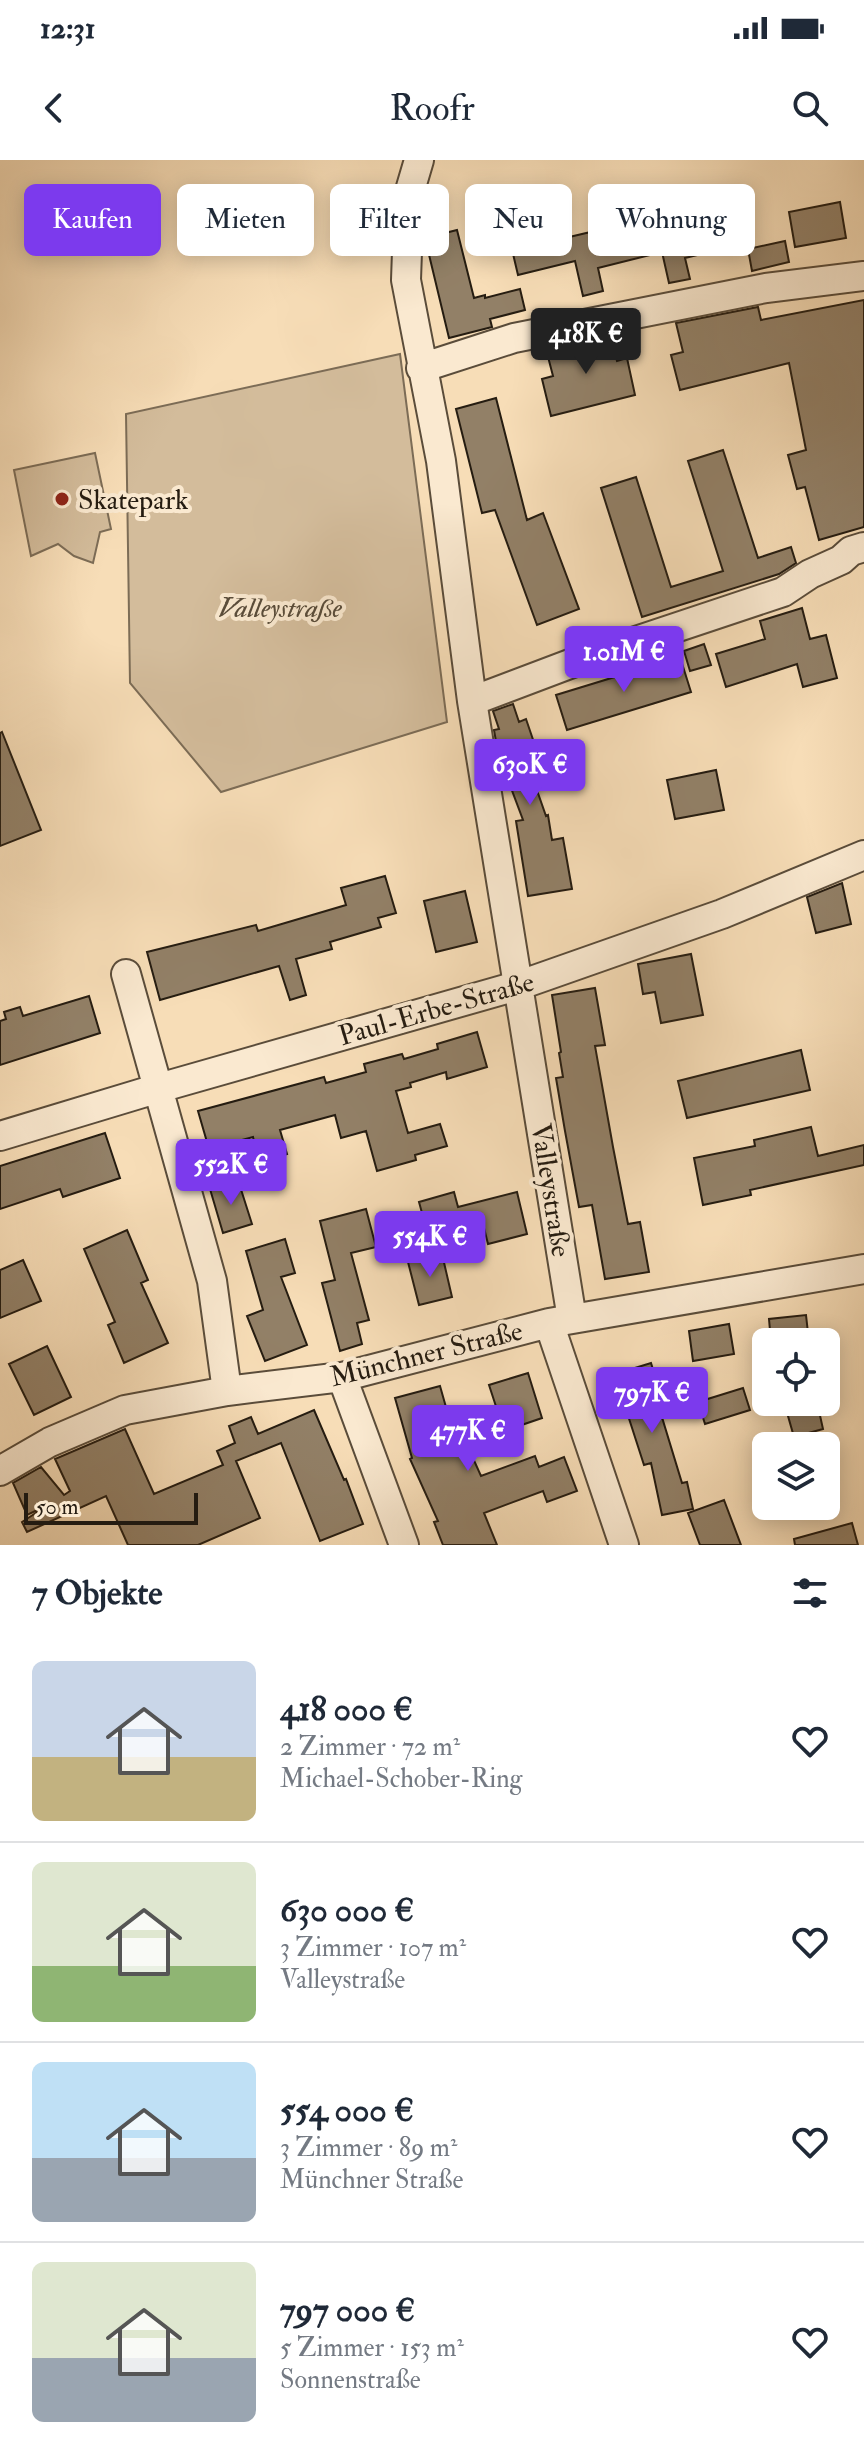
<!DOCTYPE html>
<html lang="de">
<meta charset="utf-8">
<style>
body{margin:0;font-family:"IM FELL Double Pica",serif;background:#f6f6f7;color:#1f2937;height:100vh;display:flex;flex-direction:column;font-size:30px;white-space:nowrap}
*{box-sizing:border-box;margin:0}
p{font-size:26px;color:#747a83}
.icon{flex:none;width:44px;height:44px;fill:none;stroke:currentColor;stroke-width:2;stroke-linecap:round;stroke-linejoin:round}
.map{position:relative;height:1385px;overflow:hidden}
.drawer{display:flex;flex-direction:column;background:#fff;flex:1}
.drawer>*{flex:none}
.top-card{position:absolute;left:24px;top:24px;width:816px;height:72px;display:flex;gap:16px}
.controls{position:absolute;left:752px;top:1168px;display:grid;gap:16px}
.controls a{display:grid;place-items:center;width:88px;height:88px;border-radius:12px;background:#fff;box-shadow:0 4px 20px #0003;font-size:40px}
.scale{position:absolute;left:24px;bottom:20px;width:174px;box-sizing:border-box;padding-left:8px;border:4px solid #251c11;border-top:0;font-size:22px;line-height:28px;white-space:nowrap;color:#251c11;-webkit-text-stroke:6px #fae9d0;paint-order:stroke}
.price{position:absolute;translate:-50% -68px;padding:0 18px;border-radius:8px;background:#7c3aed;color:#fff;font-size:26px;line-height:52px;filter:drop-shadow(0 2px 4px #0008)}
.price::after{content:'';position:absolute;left:50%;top:48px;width:24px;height:18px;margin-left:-12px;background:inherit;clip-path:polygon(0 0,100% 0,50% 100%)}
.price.active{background:#222;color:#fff}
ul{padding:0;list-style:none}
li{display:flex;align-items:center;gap:24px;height:200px;padding:0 32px}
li+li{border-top:2px solid #e0e1e3}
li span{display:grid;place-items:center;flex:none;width:224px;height:160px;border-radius:12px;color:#555}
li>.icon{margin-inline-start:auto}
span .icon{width:96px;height:96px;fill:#fffc;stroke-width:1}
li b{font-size:34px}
h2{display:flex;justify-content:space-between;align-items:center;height:96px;padding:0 32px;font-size:34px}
.pill{padding:0 28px;border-radius:12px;background:#fff;box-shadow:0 4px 20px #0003;font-size:28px;line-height:72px}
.pill.active{background:#7c3aed;color:#fff}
.status{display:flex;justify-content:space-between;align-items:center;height:56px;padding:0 40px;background:#fff;direction:ltr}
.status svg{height:22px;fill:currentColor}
header{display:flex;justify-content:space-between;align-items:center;height:104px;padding:0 32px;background:#fff;font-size:36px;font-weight:600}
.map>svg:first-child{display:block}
.green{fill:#d3bc9b;stroke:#7c6c56;stroke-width:2}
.building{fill:#928067;stroke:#251c11;stroke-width:2}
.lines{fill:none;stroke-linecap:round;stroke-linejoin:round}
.minor-casing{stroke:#5a4c3a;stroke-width:32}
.minor{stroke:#fae9d0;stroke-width:28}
.poi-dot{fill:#8f2418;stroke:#fae9d0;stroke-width:3}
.labels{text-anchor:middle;stroke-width:8;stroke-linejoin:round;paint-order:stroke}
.poi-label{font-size:28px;fill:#251c11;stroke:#fae9d0;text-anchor:start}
.park-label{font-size:28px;font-style:italic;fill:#594c3a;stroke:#fae9d0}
.street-label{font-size:28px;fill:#251c11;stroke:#fae9d0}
</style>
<div class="status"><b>12:31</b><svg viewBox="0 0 49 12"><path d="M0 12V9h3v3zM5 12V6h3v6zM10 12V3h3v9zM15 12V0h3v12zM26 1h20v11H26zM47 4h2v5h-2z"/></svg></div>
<header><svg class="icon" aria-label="back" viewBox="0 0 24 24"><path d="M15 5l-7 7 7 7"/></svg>Roofr<svg class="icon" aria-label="search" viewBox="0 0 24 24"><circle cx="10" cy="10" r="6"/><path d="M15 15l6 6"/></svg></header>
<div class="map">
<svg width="864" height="1385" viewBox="0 0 864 1385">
<rect width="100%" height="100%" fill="#f7ddb7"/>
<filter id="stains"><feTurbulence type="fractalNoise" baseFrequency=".0025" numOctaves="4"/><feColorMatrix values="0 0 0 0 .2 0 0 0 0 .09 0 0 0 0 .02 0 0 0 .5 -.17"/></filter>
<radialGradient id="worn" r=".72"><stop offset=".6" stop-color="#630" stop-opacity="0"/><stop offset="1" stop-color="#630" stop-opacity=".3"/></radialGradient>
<path class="green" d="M 400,194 L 447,562 L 221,632 L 130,523 L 126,254 Z
M 95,293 L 111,369 L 100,372 L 93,403 L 74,396 L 58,384 L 31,396 L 14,310 Z"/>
<path class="building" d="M 840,42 L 846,78 L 795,87 L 789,52 Z
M 735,49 L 743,84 L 685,98 L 690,119 L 669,123 L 662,92 L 598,108 L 603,131 L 583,136 L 575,101 L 518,115 L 510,81 L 562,67 L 565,78 L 650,58 L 652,68 Z
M 457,70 L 474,138 L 485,135 L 485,138 L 520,129 L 525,150 L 490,159 L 492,167 L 449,178 L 425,78 Z
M 785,81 L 789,102 L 752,111 L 748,89 Z
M 864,140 L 864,367 L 819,380 L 805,327 L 797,329 L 788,295 L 806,290 L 789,203 L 680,230 L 671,195 L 683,192 L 676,163 L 758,147 L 761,160 Z
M 611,176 L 617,201 L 627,198 L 635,235 L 551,256 L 542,219 L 553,216 L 546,189 Z
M 496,238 L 527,360 L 543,353 L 579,449 L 537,465 L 495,350 L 482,353 L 456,249 Z
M 723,290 L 758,398 L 791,387 L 796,403 L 779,414 L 642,457 L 601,328 L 636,317 L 671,427 L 723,411 L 688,301 Z
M 802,448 L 810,479 L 826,475 L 837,518 L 803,527 L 797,504 L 726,527 L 716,494 L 765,479 L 760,461 Z
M 704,484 L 711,505 L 690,511 L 684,491 Z
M 680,497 L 691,532 L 567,570 L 556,535 Z
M 513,544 L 519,562 L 526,559 L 544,612 L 532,616 L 546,656 L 548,655 L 552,680 L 563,678 L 572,729 L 528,736 L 516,661 L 523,660 L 498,593 L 494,570 L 499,569 L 493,551 Z
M 2,572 L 41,670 L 0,686 L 0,573 Z
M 716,610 L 724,650 L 675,659 L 667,620 Z
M 385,716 L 396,753 L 378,758 L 381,767 L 330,782 L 332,789 L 296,799 L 306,835 L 290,840 L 279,806 L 160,840 L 147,792 L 256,765 L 258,771 L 346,745 L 341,728 Z
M 842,723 L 851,764 L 816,773 L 807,737 Z
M 465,731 L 477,782 L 436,792 L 424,741 Z
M 691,794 L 703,855 L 661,863 L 655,832 L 643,834 L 638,804 Z
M 595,828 L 605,885 L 595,886 L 613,987 L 628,1064 L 640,1062 L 649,1112 L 605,1119 L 592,1045 L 579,1047 L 565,971 L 556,918 L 563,917 L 559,893 L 561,892 L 552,835 Z
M 89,836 L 100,873 L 0,905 L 0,861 L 6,859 L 4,852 L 20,847 L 23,856 Z
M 477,872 L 487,907 L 447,919 L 446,912 L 410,923 L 411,927 L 396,931 L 408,973 L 440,964 L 447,986 L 415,995 L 416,1000 L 377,1011 L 366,971 L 341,978 L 335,955 L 280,970 L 287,994 L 259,1002 L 253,977 L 209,989 L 198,951 L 324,917 L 326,923 L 366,912 L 364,904 L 402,894 L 404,899 L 438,889 L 437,884 Z
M 801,890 L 810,930 L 687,958 L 678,921 Z
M 811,967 L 818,996 L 864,985 L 864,1005 L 750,1030 L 751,1035 L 703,1045 L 694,998 L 755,986 L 754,980 Z
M 105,973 L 120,1018 L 63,1037 L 60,1029 L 0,1049 L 0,1006 Z
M 238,1020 L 252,1064 L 223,1073 L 210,1029 Z
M 454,1032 L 458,1047 L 517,1032 L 527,1074 L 488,1084 L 482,1060 L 428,1075 L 419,1042 Z
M 366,1049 L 376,1087 L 351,1093 L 369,1160 L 357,1163 L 362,1184 L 340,1191 L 322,1123 L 335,1120 L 320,1061 Z
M 127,1070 L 148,1120 L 141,1123 L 168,1183 L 124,1203 L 108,1165 L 115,1162 L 84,1089 Z
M 285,1079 L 295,1113 L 281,1117 L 307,1185 L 265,1201 L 247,1156 L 263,1150 L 246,1091 Z
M 442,1094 L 452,1137 L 419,1145 L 408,1102 Z
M 23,1100 L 41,1141 L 0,1158 L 0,1110 Z
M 806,1155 L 809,1182 L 771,1182 L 769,1159 Z
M 729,1164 L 734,1194 L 693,1201 L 689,1171 Z
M 47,1186 L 71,1237 L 34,1255 L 9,1204 Z
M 651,1203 L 659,1229 L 654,1231 L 682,1323 L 687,1322 L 693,1349 L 662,1355 L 651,1303 L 644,1305 L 623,1240 L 617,1242 L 609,1216 Z
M 528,1213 L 542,1258 L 504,1271 L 489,1225 Z
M 440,1226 L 455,1279 L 463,1276 L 481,1316 L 535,1296 L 539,1307 L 564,1297 L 577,1331 L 547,1342 L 543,1331 L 484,1353 L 497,1385 L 443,1385 L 434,1362 L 438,1361 L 410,1299 L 412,1298 L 395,1238 Z
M 743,1228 L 750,1250 L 705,1264 L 698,1242 Z
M 784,1242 L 817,1242 L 823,1269 L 794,1277 Z
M 314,1250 L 344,1320 L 346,1319 L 363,1364 L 320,1381 L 281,1283 L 236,1301 L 260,1358 L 198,1385 L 128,1385 L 106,1336 L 27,1372 L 22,1362 L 48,1345 L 27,1355 L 13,1323 L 41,1307 L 64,1335 L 70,1331 L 55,1299 L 125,1269 L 154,1334 L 223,1305 L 217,1291 L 235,1283 L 229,1266 L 251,1257 L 258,1274 Z
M 724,1340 L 741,1385 L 700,1385 L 688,1353 Z
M 852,1363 L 858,1385 L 795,1385 L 794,1379 Z"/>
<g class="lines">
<g class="minor-casing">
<path id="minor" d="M 419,0 L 409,34 L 406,120 L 441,301 L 472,541 L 572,1159
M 421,208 L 514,178 L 766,128 L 864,116
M 472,541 L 591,496 L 783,432 L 810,414 L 841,400 L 851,391 L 864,387
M 126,814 L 212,1121 L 227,1231
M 0,976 L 159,928 L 520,825 L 722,754 L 864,695
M 549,1163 L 624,1385
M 342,1217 L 404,1385
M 0,1311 L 50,1282 L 125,1250 L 227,1231 L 342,1217 L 549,1163 L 864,1109"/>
</g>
<use href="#minor" class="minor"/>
</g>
<circle class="poi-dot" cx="62" cy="339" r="8"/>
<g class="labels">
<g class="poi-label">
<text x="78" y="349">Skatepark</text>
</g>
<g class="park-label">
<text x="280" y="457">Valleystraße</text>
</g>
<g class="street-label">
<text transform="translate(436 848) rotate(-16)" y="10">Paul-Erbe-Straße</text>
<text transform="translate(552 1030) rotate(81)" y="10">Valleystraße</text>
<text transform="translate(426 1193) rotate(-14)" y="10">Münchner Straße</text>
</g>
</g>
<rect width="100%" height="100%" filter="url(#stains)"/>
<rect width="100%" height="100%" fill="url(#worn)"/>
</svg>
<div class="controls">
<a><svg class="icon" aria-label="locate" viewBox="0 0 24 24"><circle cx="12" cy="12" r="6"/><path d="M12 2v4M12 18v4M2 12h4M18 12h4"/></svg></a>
<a><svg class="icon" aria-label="layers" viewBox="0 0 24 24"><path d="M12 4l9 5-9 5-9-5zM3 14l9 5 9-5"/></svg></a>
</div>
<div class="scale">50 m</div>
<b class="price active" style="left:586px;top:216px">418K €</b>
<b class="price" style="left:624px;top:534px">1.01M €</b>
<b class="price" style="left:530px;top:647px">630K €</b>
<b class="price" style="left:231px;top:1047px">552K €</b>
<b class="price" style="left:430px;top:1119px">554K €</b>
<b class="price" style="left:652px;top:1275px">797K €</b>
<b class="price" style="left:468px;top:1313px">477K €</b>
<div class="top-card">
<a class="pill active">Kaufen</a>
<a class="pill">Mieten</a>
<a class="pill">Filter</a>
<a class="pill">Neu</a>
<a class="pill">Wohnung</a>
</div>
</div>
<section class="drawer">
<h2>7 Objekte<svg class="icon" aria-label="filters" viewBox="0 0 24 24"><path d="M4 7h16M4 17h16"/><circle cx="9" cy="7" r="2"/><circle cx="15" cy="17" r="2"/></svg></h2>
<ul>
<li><span style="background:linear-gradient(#c9d6e8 60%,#c2b280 0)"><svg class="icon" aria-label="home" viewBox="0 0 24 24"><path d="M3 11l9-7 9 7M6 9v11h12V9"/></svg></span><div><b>418 000 €</b><p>2 Zimmer · 72 m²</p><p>Michael-Schober-Ring</p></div><svg class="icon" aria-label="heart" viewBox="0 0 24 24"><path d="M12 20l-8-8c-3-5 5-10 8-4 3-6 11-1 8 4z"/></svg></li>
<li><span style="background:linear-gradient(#dfe7d0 65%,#8fb573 0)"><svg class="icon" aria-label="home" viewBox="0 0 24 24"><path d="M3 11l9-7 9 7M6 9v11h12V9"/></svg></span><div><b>630 000 €</b><p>3 Zimmer · 107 m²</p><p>Valleystraße</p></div><svg class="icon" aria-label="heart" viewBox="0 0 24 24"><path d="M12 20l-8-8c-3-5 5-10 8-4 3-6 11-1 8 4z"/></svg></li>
<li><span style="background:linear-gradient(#bfe0f5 60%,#9aa5b1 0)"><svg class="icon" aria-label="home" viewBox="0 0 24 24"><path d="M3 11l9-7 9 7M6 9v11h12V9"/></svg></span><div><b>554 000 €</b><p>3 Zimmer · 89 m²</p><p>Münchner Straße</p></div><svg class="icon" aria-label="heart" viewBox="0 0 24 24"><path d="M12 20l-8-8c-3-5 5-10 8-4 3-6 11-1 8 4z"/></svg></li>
<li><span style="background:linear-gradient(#dfe7d0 60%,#9aa5b1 0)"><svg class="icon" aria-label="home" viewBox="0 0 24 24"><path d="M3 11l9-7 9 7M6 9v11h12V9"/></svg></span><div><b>797 000 €</b><p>5 Zimmer · 153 m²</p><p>Sonnenstraße</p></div><svg class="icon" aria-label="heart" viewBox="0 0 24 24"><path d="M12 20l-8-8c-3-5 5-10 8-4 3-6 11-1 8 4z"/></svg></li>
</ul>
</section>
